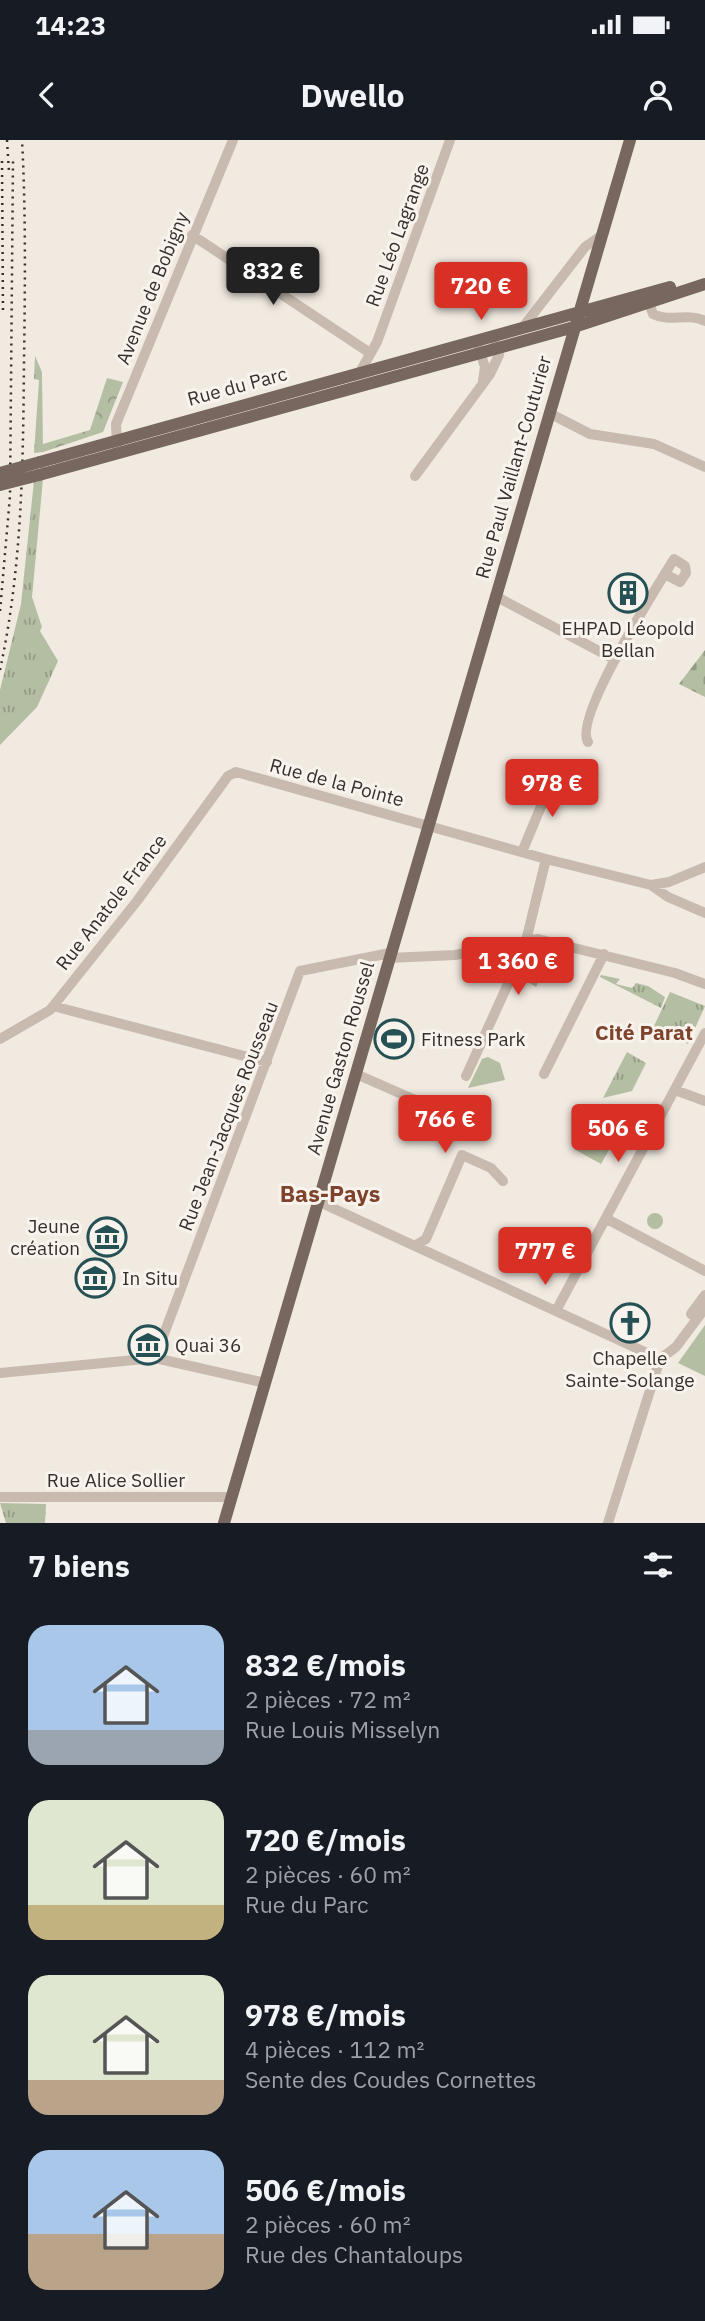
<!DOCTYPE html>
<html lang="fr">
<meta charset="utf-8">
<style>
body{margin:0;font-family:"IBM Plex Sans",sans-serif;background:#20242c;color:#f1f3f6;height:100vh;display:flex;flex-direction:column;font-size:26px;white-space:nowrap}
*{box-sizing:border-box;margin:0}
p{font-size:23px;color:#9ea1a6}
.icon{flex:none;width:38px;height:38px;fill:none;stroke:currentColor;stroke-width:2;stroke-linecap:round;stroke-linejoin:round}
.map{position:relative;height:1383px;overflow:hidden}
.details{display:flex;flex-direction:column;background:#171b24;flex:1}
.details>*{flex:none}
.price{position:absolute;translate:-50% -60px;padding:0 16px;border-radius:7px;background:#d93025;color:#fff;font-size:23px;line-height:46px;filter:drop-shadow(0 2px 4px #0008)}
.price::after{content:'';position:absolute;left:50%;top:42px;width:21px;height:16px;margin-left:-10px;background:inherit;clip-path:polygon(0 0,100% 0,50% 100%)}
.price.current{background:#222;color:#fff}
ul{padding:0;list-style:none}
li{display:flex;align-items:center;gap:21px;height:175px;padding:0 28px}
li span{display:grid;place-items:center;flex:none;width:196px;height:140px;border-radius:21px;color:#555}
li>.icon{margin-inline-start:auto}
span .icon{width:84px;height:84px;fill:#fffc;stroke-width:1}
li b{font-size:30px}
h2{display:flex;justify-content:space-between;align-items:center;height:84px;padding:0 28px;font-size:30px}
.status{display:flex;justify-content:space-between;align-items:center;height:49px;padding:0 35px;background:#171b24;direction:ltr}
.status svg{height:19px;fill:currentColor}
header{display:flex;justify-content:space-between;align-items:center;height:91px;padding:0 28px;background:#171b24;font-size:32px;font-weight:700}
.map>svg:first-child{display:block}
.grass{fill:url(#grass-tufts)}
.forest{fill:url(#forest-crowns)}
.cemetery{fill:url(#cemetery-stones)}
.park{fill:#b4bea2}
.lines{fill:none;stroke-linecap:round;stroke-linejoin:round}
.minor{stroke:#c8baae;stroke-width:10}
.major{stroke:#77675e;stroke-width:12}
.rail{stroke:#372f2b;stroke-width:2.5;stroke-dasharray:2 5;stroke-linecap:butt}
.major-bridge{stroke:#77675e;stroke-width:12}
.labels{text-anchor:middle;stroke-width:6;stroke-linejoin:round;paint-order:stroke}
.street-label{font-size:19px;fill:#372f2b;stroke:#f9f3ed}
.poi-label{font-size:19px;fill:#372f2b;stroke:#f9f3ed;text-anchor:start}
.neighbourhood-label{font-size:21px;font-weight:bold;fill:#7d432d;stroke:#f9f3ed}
.quarter-label{font-size:23px;font-weight:bold;fill:#7d432d;stroke:#f9f3ed}
</style>
<div class="status"><b>14:23</b><svg viewBox="0 0 49 12"><path d="M0 12V9h3v3zM5 12V6h3v6zM10 12V3h3v9zM15 12V0h3v12zM26 1h20v11H26zM47 4h2v5h-2z"/></svg></div>
<header><svg class="icon" aria-label="back" viewBox="0 0 24 24"><path d="M15 5l-7 7 7 7"/></svg>Dwello<svg class="icon" aria-label="person" viewBox="0 0 24 24"><circle cx="12" cy="8" r="4"/><path d="M4 21q1-7 8-7t8 7"/></svg></header>
<div class="map">
<svg width="705" height="1383" viewBox="0 0 705 1383">
<defs>
<pattern id="grass-tufts" width="24" height="20" patternUnits="userSpaceOnUse" patternTransform="scale(1.75)"><rect width="24" height="20" fill="#b4bea2"/><path d="M3 7l-1-3M5 7V3M7 7l1-3M15 17l-1-3M17 17v-4M19 17l1-3" fill="none" stroke="#939b84"/></pattern>
<pattern id="forest-crowns" width="20" height="18" patternUnits="userSpaceOnUse" patternTransform="scale(1.75)"><rect width="20" height="18" fill="#b4bea2"/><path d="M2 6a3 3 0 1 1 6 0M12 15a3 3 0 1 1 6 0" fill="none" stroke="#939b84"/></pattern>
<pattern id="cemetery-stones" width="16" height="16" patternUnits="userSpaceOnUse" patternTransform="scale(1.75)"><rect width="16" height="16" fill="#b4bea2"/><path d="M2 7V4a2 2 0 0 1 4 0v3zM10 15v-3a2 2 0 0 1 4 0v3z" fill="#939b84"/></pattern>
</defs>
<rect width="100%" height="100%" fill="#f1eae1"/>
<path class="grass" d="M 35,216 L 42,232 L 43,312 L 34,313 L 39,240 L 34,239 Z
M 43,339 L 32,457 L 42,487 L 40,491 L 58,521 L 37,567 L 0,605 L 0,550 L 21,464 L 34,341 Z
M 601,835 L 620,839 L 616,844 L 632,848 L 636,843 L 648,846 L 665,857 L 661,868 L 600,837 Z
M 670,852 L 705,866 L 688,904 L 654,886 Z
M 627,912 L 646,923 L 632,951 L 603,958 Z
M 0,1363 L 46,1364 L 45,1383 L 6,1383 Z"/>
<path class="forest" d="M 107,238 L 123,242 L 103,292 L 43,312 L 43,304 L 90,290 Z"/>
<path class="cemetery" d="M 705,510 L 705,557 L 679,544 Z"/>
<path class="park" d="M 537,812 L 550,820 L 536,847 L 523,839 Z
M 488,917 L 500,923 L 505,940 L 468,948 L 482,919 Z
M 586,986 L 614,1001 L 601,1024 L 574,1009 Z
M647 1081a8 8 0 1 1 16 0a8 8 0 1 1-16 0Z
M 705,1185 L 705,1236 L 678,1223 Z"/>
<g class="lines">
<path class="minor" d="M 192,95 L 370,213
M 649,163 L 653,174 C 671,183 686,172 705,181
M 523,187 L 585,107 L 602,95
M 479,209 L 485,227 L 483,241
M 360,232 L 377,202 L 450,0
M 549,273 L 590,294 L 654,304 L 705,327
M 117,308 L 116,284 L 233,0
M 415,336 L 490,234 L 499,215 L 495,204
M 495,456 L 614,519
M 588,602 C 573,578 657,447 674,419 L 685,426 L 686,433 L 680,442 L 665,434
M 522,712 L 555,633
M 651,745 L 668,757 L 705,773
M 389,818 L 455,815 L 538,799 L 675,833 L 705,844
M 53,866 L 267,922
M 0,899 L 50,870 L 137,761 L 228,636 L 236,632 L 546,719 L 651,745 L 669,742 L 705,727
M 356,934 L 445,973
M 544,934 L 604,814
M 466,936 L 524,809 L 546,719
M 675,950 L 705,961
M 319,1059 L 326,1065 L 660,1219
M 607,1079 L 705,1131
M 416,1105 L 426,1099 L 462,1015 L 491,1028 L 503,1041
M 557,1169 L 705,893
M 697,1178 L 691,1174 L 705,1155
M 155,1218 L 300,831 L 390,813
M 0,1233 L 155,1218 L 265,1243
M 0,1357 L 232,1357
M 608,1383 L 660,1219 L 676,1207 L 705,1168"/>
<path class="major" d="M 40,322 L 670,147
M 39,335 L 574,187 L 705,144
M 224,1383 L 630,0"/>
<path class="rail" d="M 7,0 L 9,32
M 2,21 L 3,175
M 0,471 L 10,356 L 13,21
M 0,530 C 22,428 23,327 24,223 C 25,149 26,74 22,0"/>
<path class="major-bridge" d="M 0,333 L 40,322
M 0,345 L 39,335"/>
</g>
<defs>
<g id="building-ring" transform="scale(2.0125)"><circle r="9.5" fill="#f9f3ed" stroke="#255054" stroke-width="1.5"/><path d="M-4-6H4V6H1V3H-1V6H-4ZM-2.5-4.3h1.7v1.8h-1.7ZM.8-4.3h1.7v1.8H.8ZM-2.5-1h1.7V.8h-1.7ZM.8-1h1.7V.8H.8Z" fill="#255054"/></g>
<g id="stadium-ring" transform="scale(2.0125)"><circle r="9.5" fill="#f9f3ed" stroke="#255054" stroke-width="1.5"/><path d="M0-5a6.5 5 0 1 0 0 10a6.5 5 0 1 0 0-10ZM-3.5-1.8h7v3.6h-7Z" fill="#255054"/></g>
<g id="museum-ring" transform="scale(2.0125)"><circle r="9.5" fill="#f9f3ed" stroke="#255054" stroke-width="1.5"/><path d="M0-6L6-3V-2H-6V-3ZM-5-1h2V3h-2ZM-1-1h2V3h-2ZM3-1h2V3H3ZM-6 4H6V6H-6Z" fill="#255054"/></g>
<g id="church-ring" transform="scale(2.0125)"><circle r="9.5" fill="#f9f3ed" stroke="#255054" stroke-width="1.5"/><path d="M-1.2-6h2.4v3.5h3.3v2.4h-3.3V6h-2.4V-.1h-3.3v-2.4h3.3Z" fill="#255054"/></g>
</defs>
<g fill-rule="evenodd">
<use href="#building-ring" x="628" y="453"/>
<use href="#stadium-ring" x="394" y="899"/>
<use href="#museum-ring" x="107" y="1097"/>
<use href="#museum-ring" x="95" y="1138"/>
<use href="#church-ring" x="630" y="1183"/>
<use href="#museum-ring" x="148" y="1205"/>
</g>
<g class="labels">
<g class="street-label">
<text transform="translate(397 95) rotate(-70)" y="7">Rue Léo Lagrange</text>
<text transform="translate(152 148) rotate(-68)" y="7">Avenue de Bobigny</text>
<text transform="translate(237 246) rotate(-15)" y="7">Rue du Parc</text>
<text transform="translate(513 327) rotate(-74)" y="7">Rue Paul Vaillant-Couturier</text>
<text transform="translate(337 642) rotate(15)" y="7">Rue de la Pointe</text>
<text transform="translate(111 762) rotate(-52)" y="7">Rue Anatole France</text>
<text transform="translate(340 918) rotate(-74)" y="7">Avenue Gaston Roussel</text>
<text transform="translate(228 976) rotate(-69)" y="7">Rue Jean-Jacques Rousseau</text>
<text x="116" y="1347">Rue Alice Sollier</text>
</g>
<g class="poi-label">
<text x="628" y="495" text-anchor="middle">EHPAD Léopold<tspan x="628" dy="22">Bellan</tspan></text>
<text x="421" y="906">Fitness Park</text>
<text x="80" y="1093" text-anchor="end">Jeune<tspan x="80" dy="22">création</tspan></text>
<text x="122" y="1145">In Situ</text>
<text x="175" y="1212">Quai 36</text>
<text x="630" y="1225" text-anchor="middle">Chapelle<tspan x="630" dy="22">Sainte-Solange</tspan></text>
</g>
<g class="neighbourhood-label">
<text x="644" y="900">Cité Parat</text>
</g>
<g class="quarter-label">
<text x="330" y="1062">Bas-Pays</text>
</g>
</g>
</svg>
<b class="price current" style="left:273px;top:167px">832 €</b>
<b class="price" style="left:481px;top:182px">720 €</b>
<b class="price" style="left:552px;top:679px">978 €</b>
<b class="price" style="left:518px;top:857px">1 360 €</b>
<b class="price" style="left:445px;top:1015px">766 €</b>
<b class="price" style="left:618px;top:1024px">506 €</b>
<b class="price" style="left:545px;top:1147px">777 €</b>
</div>
<section class="details">
<h2>7 biens<svg class="icon" aria-label="filters" viewBox="0 0 24 24"><path d="M4 7h16M4 17h16"/><circle cx="9" cy="7" r="2"/><circle cx="15" cy="17" r="2"/></svg></h2>
<ul>
<li><span style="background:linear-gradient(#a9c7e8 75%,#9aa5b1 0)"><svg class="icon" aria-label="home" viewBox="0 0 24 24"><path d="M3 11l9-7 9 7M6 9v11h12V9"/></svg></span><div><b>832 €/mois</b><p>2 pièces · 72 m²</p><p>Rue Louis Misselyn</p></div></li>
<li><span style="background:linear-gradient(#dfe7d0 75%,#c2b280 0)"><svg class="icon" aria-label="home" viewBox="0 0 24 24"><path d="M3 11l9-7 9 7M6 9v11h12V9"/></svg></span><div><b>720 €/mois</b><p>2 pièces · 60 m²</p><p>Rue du Parc</p></div></li>
<li><span style="background:linear-gradient(#dfe7d0 75%,#b9a48a 0)"><svg class="icon" aria-label="home" viewBox="0 0 24 24"><path d="M3 11l9-7 9 7M6 9v11h12V9"/></svg></span><div><b>978 €/mois</b><p>4 pièces · 112 m²</p><p>Sente des Coudes Cornettes</p></div></li>
<li><span style="background:linear-gradient(#a9c7e8 60%,#b9a48a 0)"><svg class="icon" aria-label="home" viewBox="0 0 24 24"><path d="M3 11l9-7 9 7M6 9v11h12V9"/></svg></span><div><b>506 €/mois</b><p>2 pièces · 60 m²</p><p>Rue des Chantaloups</p></div></li>
</ul>
</section>
